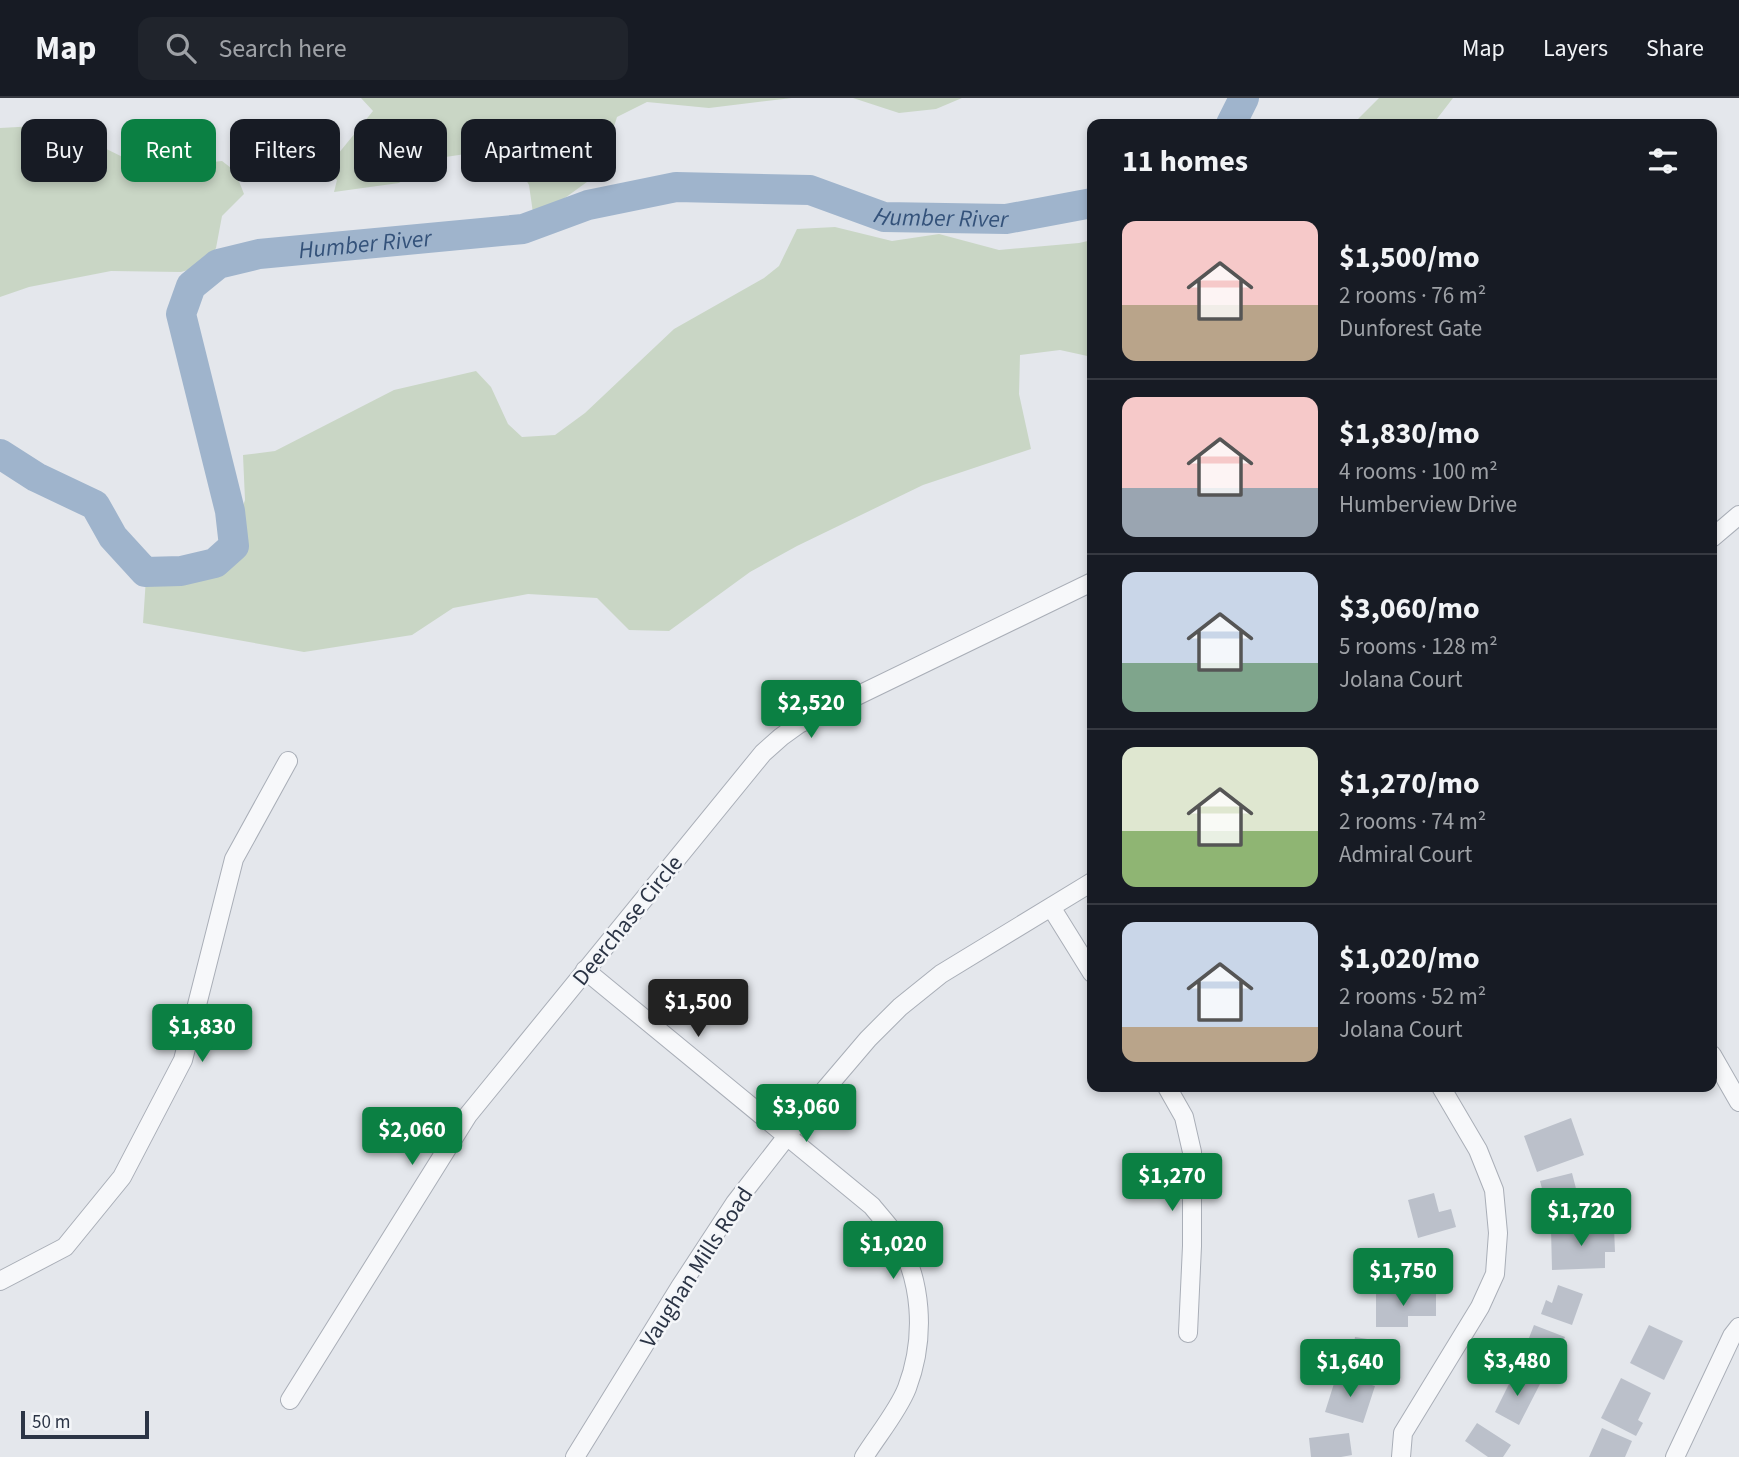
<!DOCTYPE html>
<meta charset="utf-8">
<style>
body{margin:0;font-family:"Source Sans 3",sans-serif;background:#20242c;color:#f1f3f6;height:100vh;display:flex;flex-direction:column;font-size:26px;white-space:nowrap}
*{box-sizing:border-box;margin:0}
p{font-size:23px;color:#9ea1a6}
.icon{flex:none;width:38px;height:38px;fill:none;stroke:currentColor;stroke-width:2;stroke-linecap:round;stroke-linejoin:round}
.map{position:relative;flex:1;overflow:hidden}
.details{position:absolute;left:1087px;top:21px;width:630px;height:973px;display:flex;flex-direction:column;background:#171b24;border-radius:14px;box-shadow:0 4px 10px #0003}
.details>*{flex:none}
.top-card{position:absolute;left:21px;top:21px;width:665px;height:63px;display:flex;gap:14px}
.scale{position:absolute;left:21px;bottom:18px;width:128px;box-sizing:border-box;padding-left:7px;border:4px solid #2b3445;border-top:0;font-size:19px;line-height:24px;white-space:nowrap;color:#2b3445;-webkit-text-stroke:5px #f4f6f9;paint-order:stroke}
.price{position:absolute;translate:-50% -60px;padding:0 16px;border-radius:7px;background:#0b8043;color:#fff;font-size:23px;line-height:46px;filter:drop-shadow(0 2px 4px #0008)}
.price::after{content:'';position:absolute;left:50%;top:42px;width:21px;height:16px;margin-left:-10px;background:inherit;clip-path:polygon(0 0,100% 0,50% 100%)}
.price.current{background:#222;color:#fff}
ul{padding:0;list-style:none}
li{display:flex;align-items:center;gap:21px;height:175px;padding:0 35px}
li+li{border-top:2px solid #363941}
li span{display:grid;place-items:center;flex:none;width:196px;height:140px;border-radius:14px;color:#555}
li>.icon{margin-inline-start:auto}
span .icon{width:84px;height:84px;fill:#fffc;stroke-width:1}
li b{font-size:30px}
h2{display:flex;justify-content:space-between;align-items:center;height:84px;padding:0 35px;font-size:30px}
.pill{padding:0 24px;border-radius:14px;background:#171b24;box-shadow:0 4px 10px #0003;font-size:24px;line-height:63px}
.pill.current{background:#0b8043;color:#fff}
header{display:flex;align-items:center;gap:42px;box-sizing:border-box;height:98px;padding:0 35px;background:#171b24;border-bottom:2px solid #363941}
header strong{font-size:33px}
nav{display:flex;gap:38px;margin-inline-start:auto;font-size:24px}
.search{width:490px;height:63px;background:#20242c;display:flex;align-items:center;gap:18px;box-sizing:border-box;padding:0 24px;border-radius:14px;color:#9ea1a6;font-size:26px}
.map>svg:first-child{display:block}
.green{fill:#c9d6c5}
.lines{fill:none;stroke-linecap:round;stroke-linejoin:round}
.river{stroke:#9fb4cc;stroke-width:30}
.building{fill:#bbc0ca}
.minor-casing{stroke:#a9aeb7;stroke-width:20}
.minor{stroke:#f7f8fa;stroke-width:18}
.labels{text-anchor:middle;stroke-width:5;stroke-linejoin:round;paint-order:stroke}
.street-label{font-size:23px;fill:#2b3445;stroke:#f4f6f9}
.water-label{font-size:24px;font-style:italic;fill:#34527a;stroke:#f4f6f9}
</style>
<header>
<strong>Map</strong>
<div class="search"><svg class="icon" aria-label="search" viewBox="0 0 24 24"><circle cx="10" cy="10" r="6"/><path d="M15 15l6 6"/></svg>Search here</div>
<nav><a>Map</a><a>Layers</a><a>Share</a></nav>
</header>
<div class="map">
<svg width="1739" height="1359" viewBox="0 0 1739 1359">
<rect width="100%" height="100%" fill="#e4e7ec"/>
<path class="green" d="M 361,0 L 792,0 L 709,10 L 647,4 L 617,19 L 607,51 L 609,68 L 558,105 L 533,115 L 529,87 L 519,70 L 479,54 L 432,61 L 399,85 L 334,94 L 337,82 L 325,72 L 373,13 Z
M 853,0 L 962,0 L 936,11 L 899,15 Z
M 1379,0 L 1453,0 L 1433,26 L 1353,26 Z
M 36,28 L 76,36 L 147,71 L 222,63 L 235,73 L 244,96 L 222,118 L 216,150 L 206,167 L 181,174 L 111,173 L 29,189 L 0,199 L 0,30 Z
M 835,129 L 892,143 L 939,136 L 999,152 L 1079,145 L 1092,142 L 1092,259 L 1060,252 L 1020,257 L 1019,296 L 1031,351 L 923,387 L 797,448 L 750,474 L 669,533 L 629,532 L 597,500 L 528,496 L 453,510 L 412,537 L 304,554 L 143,525 L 147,465 L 199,479 L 224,466 L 245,402 L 243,357 L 275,353 L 394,292 L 476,273 L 491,289 L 508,326 L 522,339 L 555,337 L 585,315 L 674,231 L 764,180 L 779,168 L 797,131 Z"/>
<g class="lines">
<g class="river">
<path d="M 1231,26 L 1244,0"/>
<path id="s1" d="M 0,356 L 36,379 L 95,407 L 113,439 L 145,474 L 181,473 L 215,465 L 234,448 L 230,413 L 181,216 L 191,188 L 218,166 L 259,156 L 523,131 L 588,107 L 676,89 L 810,92 L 884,119 L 1006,121 L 1092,105"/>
</g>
</g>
<path class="building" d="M 1571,1020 L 1584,1057 L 1537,1074 L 1524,1038 Z
M 1572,1075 L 1582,1114 L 1550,1122 L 1540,1083 Z
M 1434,1095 L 1439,1114 L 1451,1111 L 1456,1129 L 1418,1140 L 1408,1102 Z
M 1614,1129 L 1615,1154 L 1605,1154 L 1605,1170 L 1552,1172 L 1551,1131 Z
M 1435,1150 L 1436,1186 L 1400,1188 L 1399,1163 L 1406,1162 L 1406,1151 Z
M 1558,1187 L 1583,1196 L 1572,1227 L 1541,1216 L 1546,1202 L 1552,1205 Z
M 1376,1195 L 1436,1196 L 1436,1218 L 1408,1218 L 1408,1229 L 1376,1229 Z
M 1534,1227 L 1565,1239 L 1551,1275 L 1520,1263 Z
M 1649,1227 L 1683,1243 L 1664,1282 L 1630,1265 Z
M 1355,1239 L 1398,1246 L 1392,1282 L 1349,1275 Z
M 1515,1274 L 1540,1286 L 1519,1327 L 1495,1314 Z
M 1337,1276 L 1375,1288 L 1363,1325 L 1325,1314 Z
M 1621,1280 L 1651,1295 L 1638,1322 L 1643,1325 L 1636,1338 L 1601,1320 Z
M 1477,1325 L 1511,1347 L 1503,1359 L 1488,1359 L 1465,1343 Z
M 1602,1330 L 1632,1343 L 1625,1359 L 1589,1359 Z
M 1349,1335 L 1352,1357 L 1341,1359 L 1311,1359 L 1309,1340 Z"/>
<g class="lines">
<g class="minor-casing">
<path id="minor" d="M 1712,440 L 1739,417
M 1051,809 L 1092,875
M 585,872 L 872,1108 C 879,1117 887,1125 893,1134 C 923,1179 926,1240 907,1290 C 898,1313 877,1338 864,1359
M 1712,957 L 1739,1004
M 1167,989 L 1184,1019 L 1192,1054 L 1192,1148 L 1188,1235
M 0,1183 L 65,1149 L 122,1079 L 183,962 L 234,761 L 288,663
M 290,1302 L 468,1017 L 763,655 L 781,639 L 799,626 L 1092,484
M 575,1359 L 680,1189 L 735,1105 L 805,1015 L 868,941 L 900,909 L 941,876 L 1092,784
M 1401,1359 L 1403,1335 L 1480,1209 L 1495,1176 L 1498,1135 L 1494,1092 L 1478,1052 L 1441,989
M 1675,1359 L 1732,1238 L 1739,1229"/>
</g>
<use href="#minor" class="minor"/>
</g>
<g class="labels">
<g class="street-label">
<text transform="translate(627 822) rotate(-51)" y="8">Deerchase Circle</text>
<text transform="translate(696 1169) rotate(-57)" y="8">Vaughan Mills Road</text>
</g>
<g class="water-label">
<text dy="8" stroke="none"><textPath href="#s1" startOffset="1328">Humber River</textPath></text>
<text dy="8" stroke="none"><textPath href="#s1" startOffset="740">Humber River</textPath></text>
</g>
</g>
</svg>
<div class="scale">50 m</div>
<b class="price" style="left:811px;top:642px">$2,520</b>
<b class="price current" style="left:698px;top:941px">$1,500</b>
<b class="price" style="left:202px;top:966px">$1,830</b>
<b class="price" style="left:806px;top:1046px">$3,060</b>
<b class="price" style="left:412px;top:1069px">$2,060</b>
<b class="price" style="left:1172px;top:1115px">$1,270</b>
<b class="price" style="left:1581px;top:1150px">$1,720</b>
<b class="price" style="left:893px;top:1183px">$1,020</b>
<b class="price" style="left:1403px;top:1210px">$1,750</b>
<b class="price" style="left:1517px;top:1300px">$3,480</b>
<b class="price" style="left:1350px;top:1301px">$1,640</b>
<div class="top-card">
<a class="pill">Buy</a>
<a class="pill current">Rent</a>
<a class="pill">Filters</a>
<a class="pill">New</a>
<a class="pill">Apartment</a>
</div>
<section class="details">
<h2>11 homes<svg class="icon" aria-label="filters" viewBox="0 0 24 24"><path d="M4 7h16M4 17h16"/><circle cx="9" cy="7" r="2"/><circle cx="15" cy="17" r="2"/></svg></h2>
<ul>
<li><span style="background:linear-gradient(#f6c9c9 60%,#b9a48a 0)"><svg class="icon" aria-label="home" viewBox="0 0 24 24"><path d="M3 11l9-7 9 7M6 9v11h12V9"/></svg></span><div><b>$1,500/mo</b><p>2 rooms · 76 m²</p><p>Dunforest Gate</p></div></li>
<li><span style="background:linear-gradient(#f6c9c9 65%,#9aa5b1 0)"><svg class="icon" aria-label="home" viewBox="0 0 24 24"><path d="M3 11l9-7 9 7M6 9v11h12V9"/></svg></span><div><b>$1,830/mo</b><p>4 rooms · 100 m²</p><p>Humberview Drive</p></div></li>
<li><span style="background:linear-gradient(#c9d6e8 65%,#7fa58c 0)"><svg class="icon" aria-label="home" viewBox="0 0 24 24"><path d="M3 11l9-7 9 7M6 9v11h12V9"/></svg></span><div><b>$3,060/mo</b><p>5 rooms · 128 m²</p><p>Jolana Court</p></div></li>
<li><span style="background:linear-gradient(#dfe7d0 60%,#8fb573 0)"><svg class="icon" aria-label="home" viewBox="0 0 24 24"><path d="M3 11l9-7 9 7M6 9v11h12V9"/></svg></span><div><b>$1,270/mo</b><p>2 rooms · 74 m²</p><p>Admiral Court</p></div></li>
<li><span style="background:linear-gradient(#c9d6e8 75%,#b9a48a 0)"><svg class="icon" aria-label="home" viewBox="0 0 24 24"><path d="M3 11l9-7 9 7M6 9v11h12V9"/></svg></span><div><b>$1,020/mo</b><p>2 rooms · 52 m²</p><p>Jolana Court</p></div></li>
</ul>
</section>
</div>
